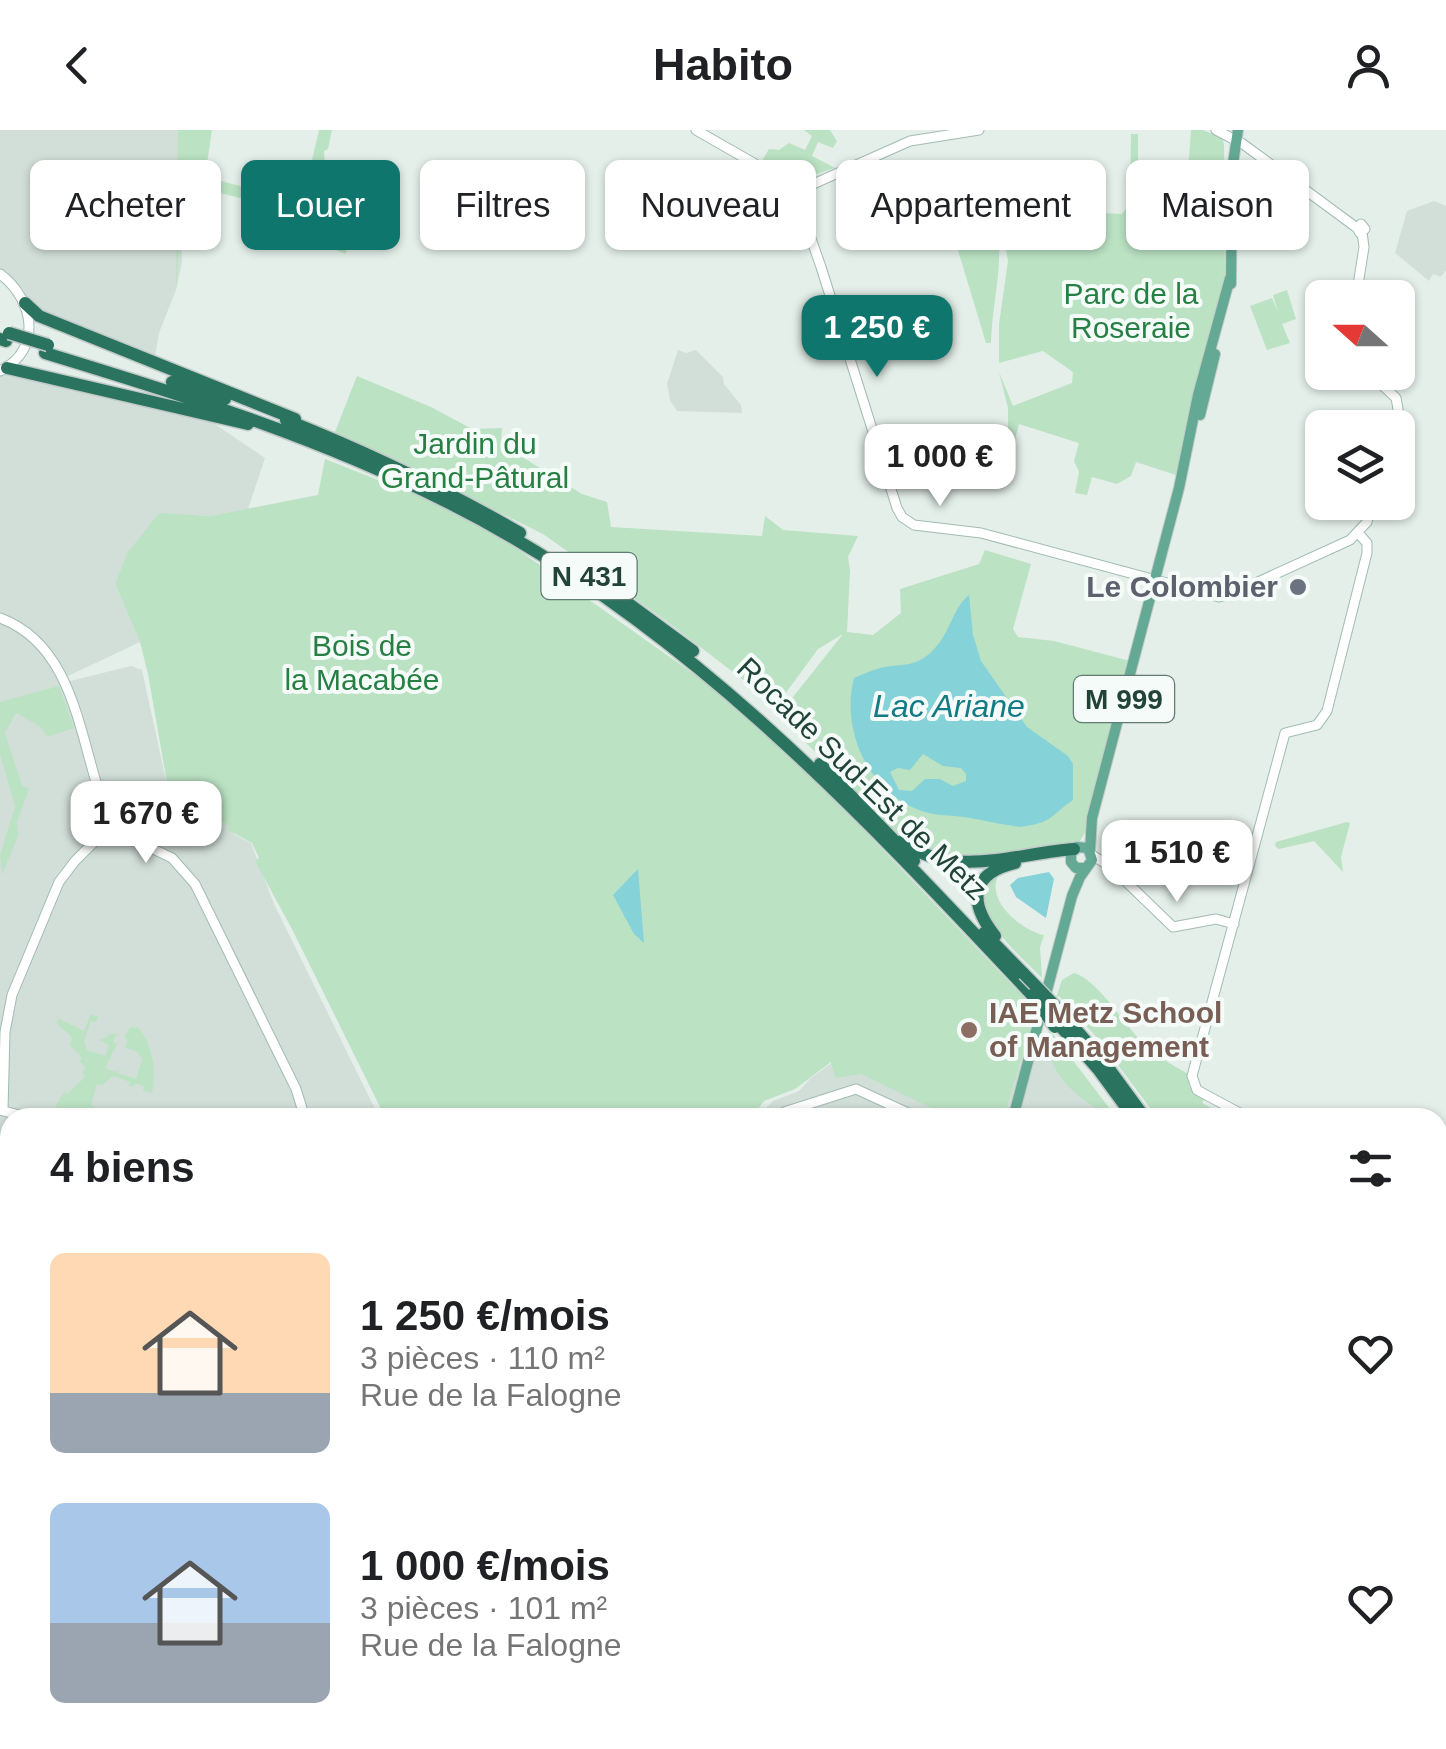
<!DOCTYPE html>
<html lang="fr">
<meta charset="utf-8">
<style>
body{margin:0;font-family:Helvetica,sans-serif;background:#f2f2f2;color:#202124;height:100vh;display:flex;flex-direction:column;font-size:38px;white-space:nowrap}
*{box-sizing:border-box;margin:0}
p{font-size:32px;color:#757577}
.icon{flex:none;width:55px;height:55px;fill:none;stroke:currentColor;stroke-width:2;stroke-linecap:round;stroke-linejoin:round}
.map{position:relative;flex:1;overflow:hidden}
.sheet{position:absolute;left:0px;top:978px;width:1448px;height:642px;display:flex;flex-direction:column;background:#fff;border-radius:30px 30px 0 0;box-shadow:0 2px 8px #0004}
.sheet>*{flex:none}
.guide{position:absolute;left:30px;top:30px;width:1388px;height:90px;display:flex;gap:20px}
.needle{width:65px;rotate:291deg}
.tools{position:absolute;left:1305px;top:150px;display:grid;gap:20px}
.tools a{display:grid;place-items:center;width:110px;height:110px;border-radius:15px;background:#fff;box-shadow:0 2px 8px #0004;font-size:50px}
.price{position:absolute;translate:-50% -85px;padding:0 22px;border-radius:20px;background:#fff;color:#222;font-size:32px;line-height:65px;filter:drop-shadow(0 2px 5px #0008)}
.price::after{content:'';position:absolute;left:50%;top:60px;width:30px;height:22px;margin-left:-15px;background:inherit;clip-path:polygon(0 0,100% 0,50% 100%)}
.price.on{background:#0f766e;color:#fff}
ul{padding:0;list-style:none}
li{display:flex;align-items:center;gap:30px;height:250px;padding:0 50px}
li span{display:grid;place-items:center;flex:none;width:280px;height:200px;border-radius:15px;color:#555}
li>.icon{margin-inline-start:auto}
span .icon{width:120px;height:120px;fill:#fffc;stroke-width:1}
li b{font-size:42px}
h2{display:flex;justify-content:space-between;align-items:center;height:120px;padding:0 50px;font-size:42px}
.pill{padding:0 35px;border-radius:15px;background:#fff;box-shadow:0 2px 8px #0004;font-size:35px;line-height:90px}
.pill.on{background:#0f766e;color:#fff}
header{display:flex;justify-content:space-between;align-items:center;height:130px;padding:0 50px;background:#fff;font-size:45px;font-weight:800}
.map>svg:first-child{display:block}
.built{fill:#d2dfd8}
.green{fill:#bbe2c3}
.water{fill:#86d2d9;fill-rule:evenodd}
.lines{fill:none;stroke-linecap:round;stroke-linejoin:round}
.stream{stroke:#86d2d9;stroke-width:2.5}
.secondary-casing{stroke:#a1bcb1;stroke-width:11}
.primary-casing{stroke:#c1cac7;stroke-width:12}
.highway-casing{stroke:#c1cac7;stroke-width:15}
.secondary{stroke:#fff;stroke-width:9}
.primary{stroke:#64a993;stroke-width:10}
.highway{stroke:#29735f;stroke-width:12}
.highway-bridge-casing{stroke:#c1cac7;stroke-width:15;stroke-linecap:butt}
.highway-bridge{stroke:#29735f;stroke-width:12}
.worship-dot{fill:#6b7280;stroke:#f5fbf8;stroke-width:4}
.education-dot{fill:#8d6e63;stroke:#f5fbf8;stroke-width:4}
.labels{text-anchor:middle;stroke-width:8;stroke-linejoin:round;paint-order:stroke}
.shield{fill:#f5fbf8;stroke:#617a72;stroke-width:2.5}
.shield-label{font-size:28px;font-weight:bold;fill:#214338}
.park-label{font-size:30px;fill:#267f43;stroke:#f5fbf8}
.worship-label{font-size:30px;font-weight:bold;fill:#5b616d;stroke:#f5fbf8;text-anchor:end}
.street-label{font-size:30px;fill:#214338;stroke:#f5fbf8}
.education-label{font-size:30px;font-weight:bold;fill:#785e54;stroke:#f5fbf8;text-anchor:start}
.water-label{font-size:32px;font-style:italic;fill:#137a86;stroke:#f5fbf8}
</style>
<header><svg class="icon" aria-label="back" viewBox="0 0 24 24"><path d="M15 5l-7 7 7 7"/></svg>Habito<svg class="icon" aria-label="person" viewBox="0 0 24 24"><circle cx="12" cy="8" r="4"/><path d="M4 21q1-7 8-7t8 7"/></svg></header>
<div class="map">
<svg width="1446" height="1619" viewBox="0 0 1446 1619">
<rect width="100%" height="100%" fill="#e4efe9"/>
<path class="built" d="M 0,0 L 180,0 L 182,132 L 176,160 L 159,203 L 154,232 L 39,186 L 0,144 Z
M 1434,71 L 1446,76 L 1446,140 L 1441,147 L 1433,144 L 1429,151 L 1395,123 L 1407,81 Z
M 678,220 L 686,223 L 696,220 L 723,247 L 724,254 L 741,275 L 742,283 L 677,281 L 670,270 L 667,254 Z
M 0,241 L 193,279 L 265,328 L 248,379 L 210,386 L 158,384 L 115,454 L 140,512 L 64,548 L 66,552 L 131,536 L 142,540 L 169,664 L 230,696 L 235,705 L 251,713 L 274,774 L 379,987 L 10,988 L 10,1610 L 0,1616 Z
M 970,832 L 1019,888 L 1049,912 L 1108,987 L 756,988 L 773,971 L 799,961 L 811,948 Z"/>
<path class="green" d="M 178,0 L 212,0 L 205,47 L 288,68 L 312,30 L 319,0 L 332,0 L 328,19 L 324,21 C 326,49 323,59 352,68 L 346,124 L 299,106 L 286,83 L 276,77 L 192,56 L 182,79 L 176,160 Z
M 804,0 L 830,0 L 837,11 L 833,18 L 818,12 L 812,26 L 835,38 L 807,47 L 800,41 L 782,42 L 762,31 L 769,19 L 779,20 L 789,13 L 805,20 L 812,6 Z
M 1191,0 L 1203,0 L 1222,8 L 1224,14 L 1225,152 L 1176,345 L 1136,332 L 1131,346 L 1117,354 L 1092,347 L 1087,365 L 1075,363 L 1079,342 L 1074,331 L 1079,313 L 1019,294 L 1014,313 L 1008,311 L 1008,278 L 999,242 L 1013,276 L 1072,253 L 1073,242 L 1043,221 L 999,233 L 999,194 L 1008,131 L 1000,87 L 1008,70 L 1023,69 L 1034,77 L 1046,71 L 1056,73 L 1059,81 L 1122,84 L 1130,73 L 1131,4 L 1138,4 L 1138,51 L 1148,52 L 1148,61 L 1185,60 L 1185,55 L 1181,52 L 1181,42 L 1188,42 Z
M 992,95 L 998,99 C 1003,138 992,174 991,213 L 986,213 L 954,107 Z
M 1287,160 L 1296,189 L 1282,194 L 1290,213 L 1267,220 L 1250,176 L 1272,168 L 1278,182 L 1273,165 Z
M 357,246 L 431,277 L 472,299 L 502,298 L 501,314 L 582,364 L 607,372 L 611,397 L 762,406 L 765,386 L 783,400 L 858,406 L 848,427 L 850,441 L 847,502 L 873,505 L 901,483 L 900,459 L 979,434 L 985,420 L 1031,434 L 1013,499 L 1018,507 L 1054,511 L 1130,531 L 1087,700 L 1073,721 L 967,733 L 923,724 L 892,702 L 859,664 L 778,586 L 843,504 L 818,519 L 785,564 L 750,555 L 665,490 L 543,404 L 335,302 Z
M 325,329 L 441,375 L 506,411 L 729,569 L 826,660 L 1036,880 L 1004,987 L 950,987 L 861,944 L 835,948 L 831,932 L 795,959 L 764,971 L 752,987 L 385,987 L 293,801 L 255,731 L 259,728 L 252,713 L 228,700 L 230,696 L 169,664 L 148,544 L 140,512 L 115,454 L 128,422 L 159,383 L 210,386 L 318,365 Z
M 59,556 L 74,598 L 47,607 L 42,598 L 16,583 L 5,603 L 22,655 L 29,659 L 17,692 L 18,706 L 2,745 L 0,725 L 15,676 L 0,624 L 0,572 Z
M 1347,692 L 1350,693 L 1341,727 L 1343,742 L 1314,711 L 1279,719 L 1275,716 L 1276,712 Z
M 999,744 C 984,769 1020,800 1044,805 L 1040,817 L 1042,848 C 1019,824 957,775 999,744 Z
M 1074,843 C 1098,850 1124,894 1142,912 C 1155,925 1172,935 1188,944 L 1189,956 L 1205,968 L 1202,973 L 1229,987 L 1157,987 L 1099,910 L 1059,866 L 1056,868 L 1062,850 Z
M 91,884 L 98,887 L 96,892 L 91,891 L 84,912 L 87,920 L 105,926 L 109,915 L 99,910 L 113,903 L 120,905 L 115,906 L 113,912 L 117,914 L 105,938 L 117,942 L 119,938 L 118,943 L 136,949 L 142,929 L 136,921 L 125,918 L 128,910 L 124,908 L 130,897 L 137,898 L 135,894 C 152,912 157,938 152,963 L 143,960 L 144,956 L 135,953 L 134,957 L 129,956 L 130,952 L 113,946 L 102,955 L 97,954 L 91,975 L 95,977 L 93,983 L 108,987 L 90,987 L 55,977 L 64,962 L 67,964 L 85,947 L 82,943 L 86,938 L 79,931 L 82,928 L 70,915 L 72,907 L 56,893 L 59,889 L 84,901 Z
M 1049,899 L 1116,987 L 1109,987 C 1075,965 1043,944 1049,899 Z
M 177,1610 L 704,1610 L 706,1619 L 181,1619 Z
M 903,1610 L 1244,1610 L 1246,1619 L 892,1619 L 903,1617 Z"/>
<path class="water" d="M 969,465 L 973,505 L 981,531 L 1027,597 L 1068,626 L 1073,634 L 1073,670 C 1050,686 1053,693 1019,697 C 1000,694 982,690 964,687 C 951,685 937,686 925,682 C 870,666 840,601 854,548 C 862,545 869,541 877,539 C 900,532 916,540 935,518 C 950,502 953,478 969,465 ZM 923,624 L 943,636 L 961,638 L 966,644 L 966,651 L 953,656 L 940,649 L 925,649 L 912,661 L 899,660 L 890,642 L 898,638 L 910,640 Z
M 638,739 L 644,813 L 634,804 L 613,765 Z
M 1049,742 L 1054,749 L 1046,788 L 1016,767 L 1010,755 L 1018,748 Z"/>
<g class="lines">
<path class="stream" d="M 457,1610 L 464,1619"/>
<g class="secondary-casing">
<path id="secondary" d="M 696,0 L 771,43 L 789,49
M 1216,0 L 1243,14 L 1357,98
M784 57a9 9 0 1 1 18 0a9 9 0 1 1-18 0Z
M 802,59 L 910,11 L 979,0
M 792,67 L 802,83 L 821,137 L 897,378 L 902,387 L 914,395 L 981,403 L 1219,467 L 1234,463 L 1350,410 L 1367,392 L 1373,372
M 1361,94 L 1365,99 L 1360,103 L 1357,98 Z
M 0,144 C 34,169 43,220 0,241
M 1356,168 L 1364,117 L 1362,102
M 1368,242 L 1396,268 L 1398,279 L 1393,298
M 0,488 C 84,519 79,632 114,700 L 172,728 L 195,754 L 296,959 L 305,988
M 1092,725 L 1111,737 L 1173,797 L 1216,789 L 1234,794
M 0,980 L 31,988
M 3,980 L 5,902 L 12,865 L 59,752 L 75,731 L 111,695
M 777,988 L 784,982 L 856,959 L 919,988
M 1249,988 L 1197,960 L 1192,946 L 1285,603 L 1317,595 L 1327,581 L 1367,423 L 1367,413 L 1359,404
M 1438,1068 L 1446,1071
M 0,1477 L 10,1477"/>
</g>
<g class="primary-casing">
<path id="primary" d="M 1231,154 L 1232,40 L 1238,0
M 1200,285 L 1215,224
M 1090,720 L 1092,688 L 1179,358 L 1198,265 L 1230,148
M 1013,988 L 1072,766 L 1080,747 L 1092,730 L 1088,718 L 1077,717 L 1071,723 L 1071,732 L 1076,738 L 1086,738
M 0,1617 L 30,1610"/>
</g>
<g class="highway-casing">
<path id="highway" d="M 25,173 L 39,186 L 295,289
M 0,209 L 6,211
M 45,223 C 186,266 316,306 449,373 C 680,489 858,679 1032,865
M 7,238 L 248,294
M 172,252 L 225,269
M 286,290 C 367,322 444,359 520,403
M 621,468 L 693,521
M 820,634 L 914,731
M 902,711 C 951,750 1018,723 1074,719
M 984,803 L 1024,844
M 995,806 C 969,773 969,744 1015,733
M 1059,880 L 1104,932 L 1145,988
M 1055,890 L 1098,939 L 1134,988
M 1438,1206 L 1446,1203
M 1292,1610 L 1293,1619
M 1301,1610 L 1302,1619"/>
</g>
<use href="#secondary" class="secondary"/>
<use href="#primary" class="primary"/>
<use href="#highway" class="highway"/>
<g class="highway-bridge-casing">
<path id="highway-bridge" d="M 9,203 L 48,215
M 1024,844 L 1059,880
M 1032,865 L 1055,897"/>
</g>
<use href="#highway-bridge" class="highway-bridge"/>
</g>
<circle class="worship-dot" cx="1298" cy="457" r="10"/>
<circle class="education-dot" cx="969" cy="900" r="10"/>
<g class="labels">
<g class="shield">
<rect x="541.5" y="423" width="95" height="46" rx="8"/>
<rect x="1074" y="546" width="100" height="46" rx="8"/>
</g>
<g class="shield-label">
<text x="589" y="456">N 431</text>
<text x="1124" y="579">M 999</text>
</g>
<g class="park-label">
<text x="1131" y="174">Parc de la<tspan x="1131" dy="34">Roseraie</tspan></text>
<text x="475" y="324">Jardin du<tspan x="475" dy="34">Grand-Pâtural</tspan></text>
<text x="362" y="526">Bois de<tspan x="362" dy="34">la Macabée</tspan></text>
</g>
<g class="worship-label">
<text x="1278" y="467">Le Colombier</text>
</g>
<g class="street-label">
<text transform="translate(862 649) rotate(44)" y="10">Rocade Sud-Est de Metz</text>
</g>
<g class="education-label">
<text x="989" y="893">IAE Metz School<tspan x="989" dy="34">of Management</tspan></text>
</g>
<g class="water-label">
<text x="949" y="587">Lac Ariane</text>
</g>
</g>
</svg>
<div class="tools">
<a><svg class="needle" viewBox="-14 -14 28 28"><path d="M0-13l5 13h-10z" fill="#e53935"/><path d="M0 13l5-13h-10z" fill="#757577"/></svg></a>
<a><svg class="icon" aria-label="layers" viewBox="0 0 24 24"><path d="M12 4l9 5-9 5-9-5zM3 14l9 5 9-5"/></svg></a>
</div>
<b class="price on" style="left:877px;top:250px">1 250 €</b>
<b class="price" style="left:940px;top:379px">1 000 €</b>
<b class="price" style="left:146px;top:736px">1 670 €</b>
<b class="price" style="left:1177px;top:775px">1 510 €</b>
<div class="guide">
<a class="pill">Acheter</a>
<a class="pill on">Louer</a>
<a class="pill">Filtres</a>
<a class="pill">Nouveau</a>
<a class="pill">Appartement</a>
<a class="pill">Maison</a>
</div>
<section class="sheet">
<h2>4 biens<svg class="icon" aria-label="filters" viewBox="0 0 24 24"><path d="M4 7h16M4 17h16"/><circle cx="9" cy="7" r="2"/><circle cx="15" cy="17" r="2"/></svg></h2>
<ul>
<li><span style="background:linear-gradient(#ffd9b3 70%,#9aa5b1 0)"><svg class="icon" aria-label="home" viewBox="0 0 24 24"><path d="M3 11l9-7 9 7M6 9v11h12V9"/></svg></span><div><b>1 250 €/mois</b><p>3 pièces · 110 m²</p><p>Rue de la Falogne</p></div><svg class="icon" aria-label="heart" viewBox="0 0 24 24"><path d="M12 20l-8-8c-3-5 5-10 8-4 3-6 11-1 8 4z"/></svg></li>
<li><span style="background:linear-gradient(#a9c7e8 60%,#9aa5b1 0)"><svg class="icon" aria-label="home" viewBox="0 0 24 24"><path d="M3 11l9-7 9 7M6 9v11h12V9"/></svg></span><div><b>1 000 €/mois</b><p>3 pièces · 101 m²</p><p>Rue de la Falogne</p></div><svg class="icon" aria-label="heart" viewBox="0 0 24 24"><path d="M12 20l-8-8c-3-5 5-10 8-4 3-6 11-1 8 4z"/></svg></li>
</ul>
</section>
</div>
